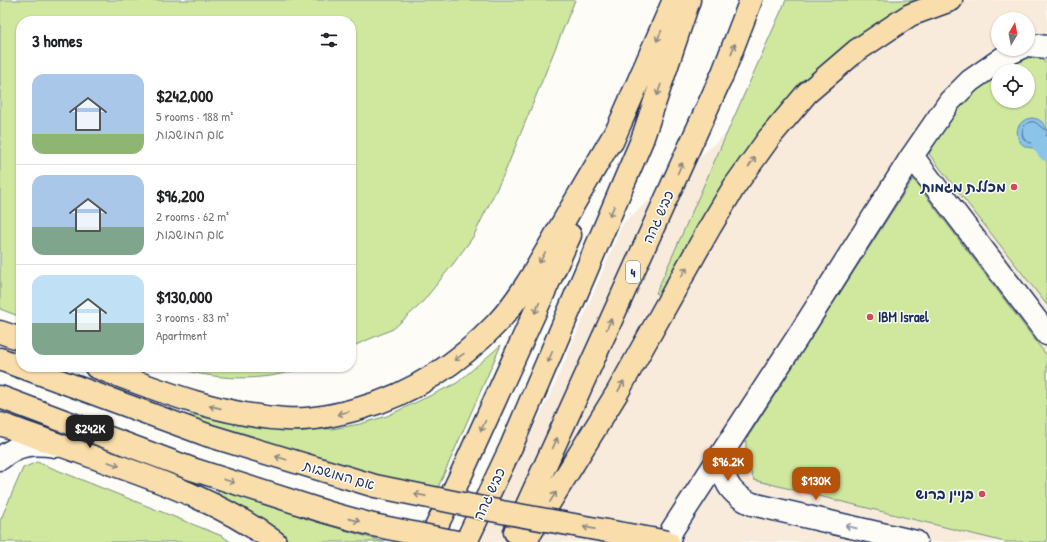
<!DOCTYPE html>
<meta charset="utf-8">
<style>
body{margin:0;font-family:"Patrick Hand","Playpen Sans Hebrew",sans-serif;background:#f6f6f6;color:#202124;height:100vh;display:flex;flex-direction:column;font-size:15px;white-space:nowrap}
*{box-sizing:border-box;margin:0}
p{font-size:13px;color:#757577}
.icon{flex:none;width:22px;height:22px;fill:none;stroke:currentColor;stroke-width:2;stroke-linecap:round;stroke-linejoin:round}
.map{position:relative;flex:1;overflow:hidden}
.sheet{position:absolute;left:16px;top:16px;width:340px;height:356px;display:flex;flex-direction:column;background:#fff;border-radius:16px;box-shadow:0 1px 3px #0004}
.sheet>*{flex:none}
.needle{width:26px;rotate:10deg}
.tools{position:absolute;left:991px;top:12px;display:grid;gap:8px}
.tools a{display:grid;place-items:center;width:44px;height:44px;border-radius:50%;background:#fff;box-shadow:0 1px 3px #0004;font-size:20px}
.price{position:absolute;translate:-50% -34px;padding:0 9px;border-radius:8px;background:#b45309;color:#fff;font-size:13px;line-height:26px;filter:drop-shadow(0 1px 2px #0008)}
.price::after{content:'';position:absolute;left:50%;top:24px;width:12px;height:9px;margin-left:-6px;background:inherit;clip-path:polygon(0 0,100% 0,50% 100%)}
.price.active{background:#222;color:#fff}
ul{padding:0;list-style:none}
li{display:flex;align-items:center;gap:12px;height:100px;padding:0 16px}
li+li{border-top:1px solid #e0e0e0}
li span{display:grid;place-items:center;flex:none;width:112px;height:80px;border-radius:12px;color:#555}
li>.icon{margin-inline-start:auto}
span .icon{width:48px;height:48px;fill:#fffc;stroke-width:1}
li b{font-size:17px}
h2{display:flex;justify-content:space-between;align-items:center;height:48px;padding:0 16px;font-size:17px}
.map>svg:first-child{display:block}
.built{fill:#f8ebdc;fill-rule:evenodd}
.green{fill:#cfe89e;stroke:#758c7e}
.water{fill:#8bc3e9;stroke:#5e88b1}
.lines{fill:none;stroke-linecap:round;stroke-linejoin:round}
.shore{stroke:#486a96;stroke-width:1}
.canal{stroke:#8bc3e9;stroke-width:18}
.minor-casing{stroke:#1b2f5e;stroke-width:25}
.major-casing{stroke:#1b2f5e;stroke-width:25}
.highway-casing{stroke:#1b2f5e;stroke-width:25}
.minor{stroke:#fdfcf7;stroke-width:22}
.major{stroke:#f9deab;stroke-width:22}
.highway{stroke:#f9deab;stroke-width:22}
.major-bridge-casing{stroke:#1b2f5e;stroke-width:25;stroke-linecap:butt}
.major-bridge{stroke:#f9deab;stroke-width:22}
.oneway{stroke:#8a8684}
.oneway2{stroke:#8c96aa}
.poi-dot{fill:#d1495b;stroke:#fdfcf7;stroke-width:1.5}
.labels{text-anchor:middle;stroke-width:3;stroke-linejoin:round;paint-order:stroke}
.shield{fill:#fdfcf7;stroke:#5f6c8c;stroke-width:1}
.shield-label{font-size:13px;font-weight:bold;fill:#1b2f5e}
.poi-label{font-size:14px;font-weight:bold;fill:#1b2f5e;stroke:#fdfcf7;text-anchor:end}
.street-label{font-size:14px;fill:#1b2f5e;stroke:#fdfcf7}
</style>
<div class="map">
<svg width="1047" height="542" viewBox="0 0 1047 542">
<rect width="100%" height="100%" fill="#fdfcf7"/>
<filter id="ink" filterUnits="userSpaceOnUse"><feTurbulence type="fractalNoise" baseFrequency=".025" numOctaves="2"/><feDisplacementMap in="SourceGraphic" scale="8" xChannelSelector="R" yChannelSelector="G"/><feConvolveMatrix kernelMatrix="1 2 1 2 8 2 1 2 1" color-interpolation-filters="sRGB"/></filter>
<g filter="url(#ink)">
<path class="built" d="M 889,0 L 1047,0 L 1047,542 L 478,542 L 554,386 L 623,223 L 774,92 ZM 998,19 L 1028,19 L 1028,49 L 998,49 ZM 998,71 L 1028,71 L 1028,101 L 998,101 Z"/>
<path class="green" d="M 0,0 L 575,0 L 505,172 L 473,237 L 453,264 L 420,305 L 393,329 L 351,347 L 351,21 L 21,21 L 21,317 L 0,309 Z
M 786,0 L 928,0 L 827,63 L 664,299 L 656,293 Z
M 1023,57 L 1042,59 L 1047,65 L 1047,305 L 929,154 L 959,100 L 998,74 L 998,101 L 1028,101 L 1028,71 L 1003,71 Z
M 913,179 L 1047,356 L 1047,542 L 1005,542 L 754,480 L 746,460 L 746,440 Z
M 501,345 L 436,492 L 381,479 L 185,420 L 198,409 L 297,428 L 332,429 L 360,424 L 387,416 L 457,383 Z
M 172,367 L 305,367 C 262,383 216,380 172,367 Z
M 37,462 L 222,536 L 231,542 L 0,542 L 0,521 L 23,468 Z
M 221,486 L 310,520 L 385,542 L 288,542 L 260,520 L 214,501 Z"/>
<path class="water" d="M1017 133a15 15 0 1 1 30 0a15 15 0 1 1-30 0Z"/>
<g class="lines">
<path class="shore" d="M 1047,130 C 1037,128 1037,116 1025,125 C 1019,133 1023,144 1034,143 C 1040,142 1041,136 1047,136"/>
<path class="canal" d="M 1041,144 L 1047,152"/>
<g class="minor-casing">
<path id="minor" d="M 1028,45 L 1047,47
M 912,156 L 1047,334
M 727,449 C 720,477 726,492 752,504 L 916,542
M 0,459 C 18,443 33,443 56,446
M 668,542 L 672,530 L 797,338 L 912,156 L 950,101 L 970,81 L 1010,53 L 1019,49"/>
</g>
<g class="major-casing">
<path id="major" d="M 0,359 L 21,367
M 22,367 L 207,435
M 0,397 L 192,469"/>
</g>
<g class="highway-casing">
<path id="highway" d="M 612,142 L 674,0
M 0,332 L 21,339
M 96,367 C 157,390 219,415 285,419 C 311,421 337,415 361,408 C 412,394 460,362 496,324 C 520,299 537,267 554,238 C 575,201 597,164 618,128
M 0,424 C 37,437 75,450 112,464 C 169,484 226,506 275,542
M 515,532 L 723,73 L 751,0
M 429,542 L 460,477 L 570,235
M 466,542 L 511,447 L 642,140 L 689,0
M 525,542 L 617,393 L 710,227 L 734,187 L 769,138 L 807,93 L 856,51 L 910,15 L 951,0"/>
</g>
<use href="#minor" class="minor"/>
<use href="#major" class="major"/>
<use href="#highway" class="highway"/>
<g class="major-bridge-casing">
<path id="major-bridge" d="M 207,435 L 375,486 L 502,512 L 668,542
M 192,469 L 326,512 L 373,525 L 457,542"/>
</g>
<use href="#major-bridge" class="major-bridge"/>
</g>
<defs><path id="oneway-shaft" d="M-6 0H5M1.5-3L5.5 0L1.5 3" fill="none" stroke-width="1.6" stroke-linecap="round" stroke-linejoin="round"/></defs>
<g class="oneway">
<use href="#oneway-shaft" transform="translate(659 36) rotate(114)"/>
<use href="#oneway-shaft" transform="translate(733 49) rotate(-69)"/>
<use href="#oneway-shaft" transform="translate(659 90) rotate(108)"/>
<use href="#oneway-shaft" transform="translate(752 162) rotate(-55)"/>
<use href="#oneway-shaft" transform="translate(680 168) rotate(-66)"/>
<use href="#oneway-shaft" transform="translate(612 211) rotate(113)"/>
<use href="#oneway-shaft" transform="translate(542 258) rotate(120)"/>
<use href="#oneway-shaft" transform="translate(684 272) rotate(-60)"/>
<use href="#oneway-shaft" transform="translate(537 308) rotate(114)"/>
<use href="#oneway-shaft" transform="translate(609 324) rotate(-66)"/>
<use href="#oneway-shaft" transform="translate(459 357) rotate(145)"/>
<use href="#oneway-shaft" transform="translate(550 357) rotate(113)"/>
<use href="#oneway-shaft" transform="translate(621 386) rotate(-61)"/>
<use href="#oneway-shaft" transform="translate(215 407) rotate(-167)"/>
<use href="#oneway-shaft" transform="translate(343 413) rotate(166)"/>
<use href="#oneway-shaft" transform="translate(483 426) rotate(114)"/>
<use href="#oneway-shaft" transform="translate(555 443) rotate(-66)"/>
<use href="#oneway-shaft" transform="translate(281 458) rotate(-163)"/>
<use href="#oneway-shaft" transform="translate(114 464) rotate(20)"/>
<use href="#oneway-shaft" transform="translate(229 481) rotate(18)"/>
<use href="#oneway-shaft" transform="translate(420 495) rotate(-169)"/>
<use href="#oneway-shaft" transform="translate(553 497) rotate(-58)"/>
<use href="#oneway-shaft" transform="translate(354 520) rotate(15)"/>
<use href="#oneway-shaft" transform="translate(589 528) rotate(-169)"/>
</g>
<use class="oneway2" href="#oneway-shaft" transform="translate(851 527) rotate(-167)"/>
</g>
<g class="poi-dot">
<circle cx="1014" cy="187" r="4"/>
<circle cx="870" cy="317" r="4"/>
<circle cx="982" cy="494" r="4"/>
</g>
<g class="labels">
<rect class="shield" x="626" y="261" width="14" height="22" rx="3"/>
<g class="shield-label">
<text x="633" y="277">4</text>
</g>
<g class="poi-label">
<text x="1006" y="192">מכללת מגמות</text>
<text x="878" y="322" text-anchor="start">IBM Israel</text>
<text x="974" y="499">בניין ברוש</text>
</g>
<g class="street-label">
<text transform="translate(658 217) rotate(-66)" y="5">כביש גהה</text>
<text transform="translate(339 475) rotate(16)" y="5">אם המושבות</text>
<text transform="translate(489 494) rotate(-65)" y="5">כביש גהה</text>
</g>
</g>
</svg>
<div class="tools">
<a><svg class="needle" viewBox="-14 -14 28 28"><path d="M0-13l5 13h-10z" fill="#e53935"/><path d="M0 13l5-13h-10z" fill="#757577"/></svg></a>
<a><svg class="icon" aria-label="locate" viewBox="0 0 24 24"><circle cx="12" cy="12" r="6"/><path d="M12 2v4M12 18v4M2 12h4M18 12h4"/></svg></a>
</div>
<b class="price active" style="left:90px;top:449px">$242K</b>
<b class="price" style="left:728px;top:482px">$96.2K</b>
<b class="price" style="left:816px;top:501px">$130K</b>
<section class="sheet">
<h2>3 homes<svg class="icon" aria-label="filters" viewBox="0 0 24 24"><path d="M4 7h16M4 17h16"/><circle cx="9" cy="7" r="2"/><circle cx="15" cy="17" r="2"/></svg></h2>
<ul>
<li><span style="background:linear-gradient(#a9c7e8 75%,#8fb573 0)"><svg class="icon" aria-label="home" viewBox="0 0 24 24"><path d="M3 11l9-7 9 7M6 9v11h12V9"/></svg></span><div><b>$242,000</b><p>5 rooms · 188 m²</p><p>אם המושבות</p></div></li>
<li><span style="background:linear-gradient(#a9c7e8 65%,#7fa58c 0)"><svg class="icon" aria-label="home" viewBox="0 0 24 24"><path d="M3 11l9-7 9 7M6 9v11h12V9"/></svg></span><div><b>$96,200</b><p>2 rooms · 62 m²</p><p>אם המושבות</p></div></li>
<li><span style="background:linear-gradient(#bfe0f5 60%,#7fa58c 0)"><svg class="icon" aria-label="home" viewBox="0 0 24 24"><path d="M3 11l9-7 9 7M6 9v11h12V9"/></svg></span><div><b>$130,000</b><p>3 rooms · 83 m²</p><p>Apartment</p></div></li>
</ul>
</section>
</div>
